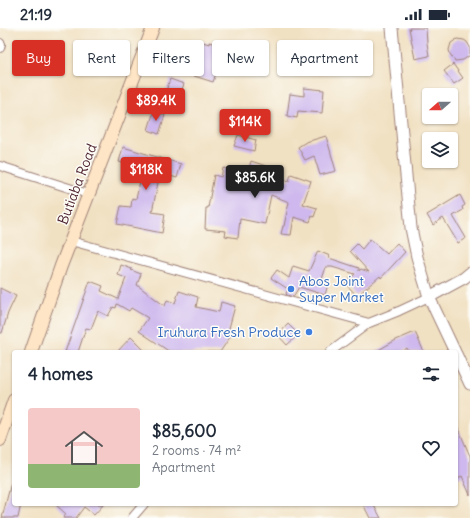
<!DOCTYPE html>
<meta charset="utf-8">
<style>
body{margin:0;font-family:Delius,sans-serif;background:#f2f2f3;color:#1f2937;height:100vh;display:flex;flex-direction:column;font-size:15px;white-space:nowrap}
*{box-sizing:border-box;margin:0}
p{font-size:13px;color:#747a83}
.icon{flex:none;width:22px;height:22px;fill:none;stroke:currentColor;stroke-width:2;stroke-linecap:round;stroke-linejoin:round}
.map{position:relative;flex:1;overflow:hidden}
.details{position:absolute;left:12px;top:322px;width:446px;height:156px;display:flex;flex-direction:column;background:#fff;border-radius:4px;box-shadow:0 1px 3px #0004}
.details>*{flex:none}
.guide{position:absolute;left:12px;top:12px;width:446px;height:36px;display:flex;gap:8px}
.needle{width:26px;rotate:249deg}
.controls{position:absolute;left:422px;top:60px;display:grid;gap:8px}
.controls a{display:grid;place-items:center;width:36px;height:36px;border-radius:4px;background:#fff;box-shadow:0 1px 3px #0004;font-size:20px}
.price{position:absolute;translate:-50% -34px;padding:0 9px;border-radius:4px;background:#d93025;color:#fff;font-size:13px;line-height:26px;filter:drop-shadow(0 1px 2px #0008)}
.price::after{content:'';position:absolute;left:50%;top:24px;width:12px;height:9px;margin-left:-6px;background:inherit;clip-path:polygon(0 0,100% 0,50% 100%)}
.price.on{background:#222;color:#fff}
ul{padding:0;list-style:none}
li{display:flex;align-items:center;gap:12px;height:100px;padding:0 16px}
li span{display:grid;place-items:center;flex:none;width:112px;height:80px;border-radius:4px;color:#555}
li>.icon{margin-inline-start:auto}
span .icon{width:48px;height:48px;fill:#fffc;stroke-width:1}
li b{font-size:17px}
h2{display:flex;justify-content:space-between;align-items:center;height:48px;padding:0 16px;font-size:17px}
.pill{padding:0 14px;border-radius:4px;background:#fff;box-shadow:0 1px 3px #0004;font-size:14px;line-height:36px}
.pill.on{background:#d93025;color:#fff}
.status{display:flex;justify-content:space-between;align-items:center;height:28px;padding:0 20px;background:#fff;direction:ltr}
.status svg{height:11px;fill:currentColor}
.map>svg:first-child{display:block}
.building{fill:#ceb8ed}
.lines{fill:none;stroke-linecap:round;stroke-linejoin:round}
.minor-casing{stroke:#9e8077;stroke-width:10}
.tertiary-casing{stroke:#9e8077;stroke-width:13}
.secondary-casing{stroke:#9e8077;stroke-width:14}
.minor{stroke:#fff;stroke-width:8}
.tertiary{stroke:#fff;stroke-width:11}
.secondary{stroke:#fde5c5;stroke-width:12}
.shop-dot{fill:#3f7fe0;stroke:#fdfcf7;stroke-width:1.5}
.labels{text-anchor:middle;stroke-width:3;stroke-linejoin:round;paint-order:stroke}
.street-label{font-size:14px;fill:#4a1f2b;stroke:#fdfcf7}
.shop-label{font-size:14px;fill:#366cbe;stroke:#fdfcf7;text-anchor:start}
</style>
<div class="status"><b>21:19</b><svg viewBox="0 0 49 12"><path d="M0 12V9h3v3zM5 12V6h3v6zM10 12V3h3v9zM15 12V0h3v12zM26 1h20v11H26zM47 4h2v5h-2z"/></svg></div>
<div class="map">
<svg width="470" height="490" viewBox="0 0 470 490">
<rect width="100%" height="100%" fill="#fdfcf7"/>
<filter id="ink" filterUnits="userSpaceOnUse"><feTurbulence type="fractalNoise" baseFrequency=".025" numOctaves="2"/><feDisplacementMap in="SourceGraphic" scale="8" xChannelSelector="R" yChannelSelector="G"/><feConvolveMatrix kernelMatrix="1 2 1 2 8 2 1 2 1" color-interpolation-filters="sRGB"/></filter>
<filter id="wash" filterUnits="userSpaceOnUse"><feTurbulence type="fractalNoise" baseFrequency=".012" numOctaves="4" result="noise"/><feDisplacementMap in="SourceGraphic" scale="16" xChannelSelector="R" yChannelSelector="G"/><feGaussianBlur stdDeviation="0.9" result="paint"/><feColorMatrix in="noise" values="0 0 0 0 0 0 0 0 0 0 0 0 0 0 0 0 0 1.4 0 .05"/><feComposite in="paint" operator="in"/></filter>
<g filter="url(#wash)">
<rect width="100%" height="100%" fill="#f1e1c3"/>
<g id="blocks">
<path class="building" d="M 409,0 L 426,0 L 427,15 L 429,28 L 415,31 Z
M 457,11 L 464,12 L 467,14 L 470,19 L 470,25 L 469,28 L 463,32 L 455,33 L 450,26 L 449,22 L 451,15 Z
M 203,14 L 209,16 L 209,14 L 225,19 L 213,54 L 191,47 Z
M 453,36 L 463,50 L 454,56 L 444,43 Z
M 170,51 L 184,56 L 176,77 L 163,72 Z
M 304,60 L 324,62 L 322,85 L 298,83 L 297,90 L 287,88 L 290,66 L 304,68 Z
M 154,83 L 165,87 L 159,106 L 148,102 Z
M 238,107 L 256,112 L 254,123 L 234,118 Z
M 326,108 L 336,143 L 320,147 L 314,128 L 305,132 L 298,119 L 306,114 Z
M 123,119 L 181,136 L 177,150 L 160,145 L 152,184 L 165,186 L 162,205 L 117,196 L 121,178 L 131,179 L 132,170 L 136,171 L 143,140 L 119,134 Z
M 251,133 L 272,140 L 271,146 L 273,147 L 289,153 L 291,146 L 311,153 L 303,176 L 317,180 L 314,189 L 312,188 L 310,194 L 294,189 L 291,207 L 281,206 L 283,198 L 284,198 L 289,174 L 271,167 L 265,196 L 240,191 L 238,210 L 225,208 L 226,203 L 205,201 L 206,180 L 208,180 L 214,147 L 221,149 L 223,140 L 248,145 Z
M 460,167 L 465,177 L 462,179 L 463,182 L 453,188 L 466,210 L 458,215 L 443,190 L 433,197 L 427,187 Z
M 370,211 L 387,226 L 397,215 L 405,224 L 381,250 L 380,248 L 357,268 L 345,255 L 355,246 L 332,239 L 326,239 L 321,254 L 328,256 L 325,267 L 299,259 L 293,269 L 287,267 L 286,266 L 288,261 L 271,250 L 277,242 L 289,250 L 293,238 L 309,243 L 318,223 L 330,228 L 329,230 L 359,240 L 359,243 L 361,241 L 369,244 L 350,223 L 357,216 L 362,221 Z
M 121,237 L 132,241 L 131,242 L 141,246 L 137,257 L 165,278 L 167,272 L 175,275 L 179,263 L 198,269 L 196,279 L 219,284 L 221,274 L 235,278 L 228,304 L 232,306 L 220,324 L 170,324 L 139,303 L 148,290 L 131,280 L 129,283 L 117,276 L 116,280 L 113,279 L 108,288 L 98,283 L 91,301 L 86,300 L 78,324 L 65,324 L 90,253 L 103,258 L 101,263 L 118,271 L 126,250 L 118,247 Z
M 0,260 L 16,268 L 8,285 L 2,305 L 0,305 Z
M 288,296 L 296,304 L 294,305 L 297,308 L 287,317 L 278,307 Z
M 415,304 L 424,324 L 409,324 L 407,320 L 401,324 L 375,324 L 396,312 Z
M 131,309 L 146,324 L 117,324 Z
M 456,395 L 470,428 L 470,467 L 462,448 L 456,451 Z
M 11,455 L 14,455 L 14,476 L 21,476 L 18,490 L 2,490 Z
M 55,476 L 104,476 L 94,487 L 84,479 L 76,490 L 63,490 L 66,486 Z
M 363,476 L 373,476 L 381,490 L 370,490 Z"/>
</g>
</g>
<g filter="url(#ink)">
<use href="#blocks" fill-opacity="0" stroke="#9e8077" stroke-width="1"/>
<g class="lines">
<g class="minor-casing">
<path id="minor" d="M 0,15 L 1,16 L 0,20
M 0,138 L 88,166
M 71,213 L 369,295 L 399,283 L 429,269
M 330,324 L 369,295
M 132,490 L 144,476"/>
</g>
<g class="tertiary-casing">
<path id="tertiary" d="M 392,0 L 411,200 L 417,229 L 429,269 L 455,324
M 429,269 L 464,250 L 470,245
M 456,326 L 470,356"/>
</g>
<g class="secondary-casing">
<path id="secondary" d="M 31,324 L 61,238 L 153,0
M 0,412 L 14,372"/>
</g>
<use href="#minor" class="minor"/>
<use href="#tertiary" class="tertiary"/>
<use href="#secondary" class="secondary"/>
</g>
</g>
<g class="shop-dot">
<circle cx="291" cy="261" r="4"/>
<circle cx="309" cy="304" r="4"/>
</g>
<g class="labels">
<g class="street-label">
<text transform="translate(77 156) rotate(-69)" y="5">Butiaba Road</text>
</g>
<g class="shop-label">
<text x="299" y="258">Abos Joint<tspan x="299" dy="16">Super Market</tspan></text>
<text x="301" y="309" text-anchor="end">Iruhura Fresh Produce</text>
</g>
</g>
</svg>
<div class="controls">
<a><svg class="needle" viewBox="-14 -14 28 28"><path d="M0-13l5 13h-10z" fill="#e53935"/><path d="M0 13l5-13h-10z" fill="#747a83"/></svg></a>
<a><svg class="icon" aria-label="layers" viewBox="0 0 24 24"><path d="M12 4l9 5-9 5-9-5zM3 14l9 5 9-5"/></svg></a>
</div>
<b class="price" style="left:156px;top:94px">$89.4K</b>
<b class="price" style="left:245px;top:115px">$114K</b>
<b class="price" style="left:146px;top:163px">$118K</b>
<b class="price on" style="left:255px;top:171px">$85.6K</b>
<div class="guide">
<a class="pill on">Buy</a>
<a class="pill">Rent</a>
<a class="pill">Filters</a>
<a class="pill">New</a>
<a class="pill">Apartment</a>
</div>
<section class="details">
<h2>4 homes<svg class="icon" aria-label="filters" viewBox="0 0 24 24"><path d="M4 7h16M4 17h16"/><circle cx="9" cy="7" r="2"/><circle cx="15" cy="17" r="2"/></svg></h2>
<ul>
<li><span style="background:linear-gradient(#f6c9c9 70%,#8fb573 0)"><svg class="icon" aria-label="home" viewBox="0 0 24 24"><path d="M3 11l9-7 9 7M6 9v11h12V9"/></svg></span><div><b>$85,600</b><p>2 rooms · 74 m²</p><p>Apartment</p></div><svg class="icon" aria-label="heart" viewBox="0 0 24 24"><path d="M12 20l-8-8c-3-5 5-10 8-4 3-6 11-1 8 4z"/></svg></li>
</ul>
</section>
</div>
